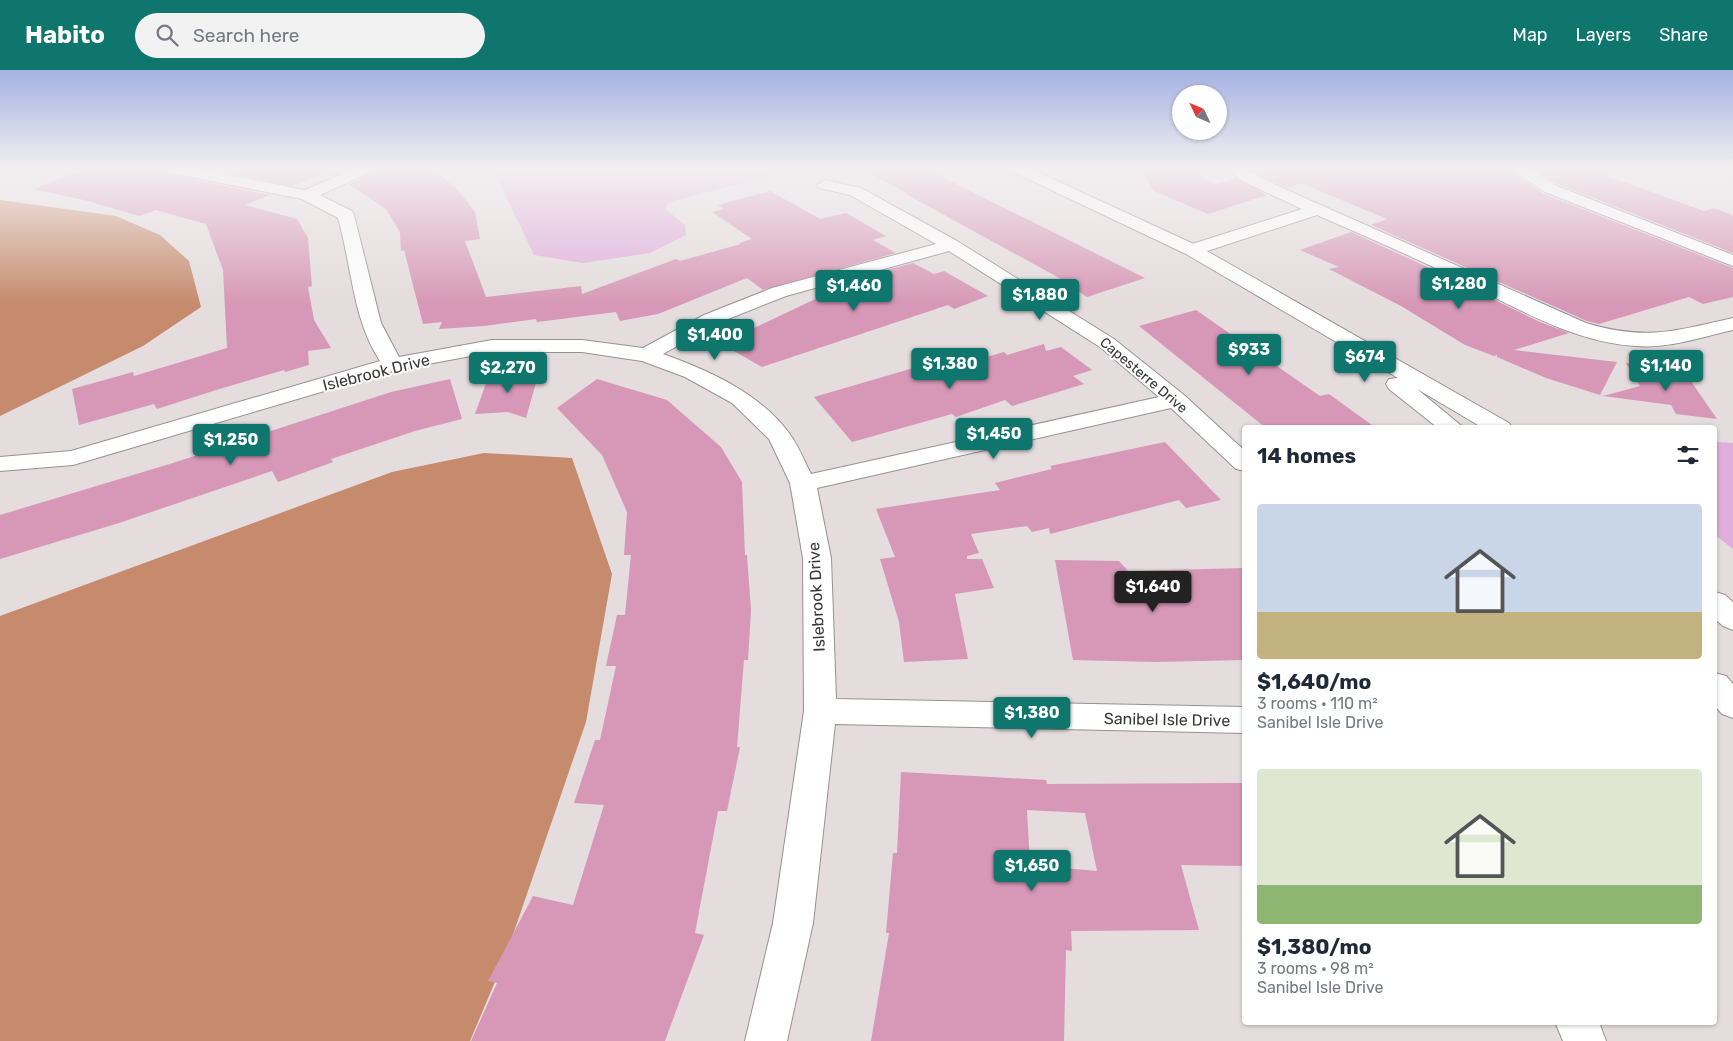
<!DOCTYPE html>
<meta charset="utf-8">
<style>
body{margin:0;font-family:Rubik,sans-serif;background:#f2f2f3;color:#1f2937;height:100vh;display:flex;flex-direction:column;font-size:19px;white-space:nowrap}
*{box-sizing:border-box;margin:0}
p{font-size:16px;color:#747a83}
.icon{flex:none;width:28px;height:28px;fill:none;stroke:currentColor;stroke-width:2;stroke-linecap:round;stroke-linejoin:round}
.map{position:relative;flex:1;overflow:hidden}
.panel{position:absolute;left:1242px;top:355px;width:475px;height:600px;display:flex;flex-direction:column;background:#fff;border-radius:5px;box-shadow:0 1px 4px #0004}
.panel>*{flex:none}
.needle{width:32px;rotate:314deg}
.buttons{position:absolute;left:1172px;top:15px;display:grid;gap:10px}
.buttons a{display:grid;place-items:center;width:55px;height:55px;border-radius:50%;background:#fff;box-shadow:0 1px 4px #0004;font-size:25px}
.price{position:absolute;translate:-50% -42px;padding:0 11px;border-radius:5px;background:#0f766e;color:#fff;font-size:16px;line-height:32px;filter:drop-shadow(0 1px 2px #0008)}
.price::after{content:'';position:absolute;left:50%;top:30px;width:15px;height:11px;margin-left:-8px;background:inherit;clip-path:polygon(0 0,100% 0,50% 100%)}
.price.current{background:#222;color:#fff}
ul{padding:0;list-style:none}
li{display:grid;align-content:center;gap:10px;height:265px;padding:0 15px}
li span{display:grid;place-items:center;height:155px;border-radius:5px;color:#555}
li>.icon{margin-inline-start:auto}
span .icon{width:90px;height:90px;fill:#fffc;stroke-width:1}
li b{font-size:21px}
h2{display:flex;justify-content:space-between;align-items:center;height:60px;padding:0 15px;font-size:21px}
header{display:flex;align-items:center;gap:30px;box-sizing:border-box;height:70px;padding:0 25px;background:#0f766e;color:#fff}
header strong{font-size:24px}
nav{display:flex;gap:28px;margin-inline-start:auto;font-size:18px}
.search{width:350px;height:45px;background:#f2f2f3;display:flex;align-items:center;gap:12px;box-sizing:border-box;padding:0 18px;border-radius:28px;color:#747a83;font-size:19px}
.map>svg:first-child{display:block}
.forest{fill:#c58b6c}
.water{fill:#dfaedb}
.building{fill:#d698b6;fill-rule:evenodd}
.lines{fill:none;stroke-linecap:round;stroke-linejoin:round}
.minor-casing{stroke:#989192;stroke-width:2}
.tertiary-casing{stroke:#989192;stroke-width:2}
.minor{fill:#fff;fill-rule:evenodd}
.tertiary{fill:#fff;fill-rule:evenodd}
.labels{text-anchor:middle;stroke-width:4;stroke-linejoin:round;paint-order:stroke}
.far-street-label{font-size:14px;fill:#3a3738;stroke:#fff}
.street-label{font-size:16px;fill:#3a3738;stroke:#fff}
</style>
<header>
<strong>Habito</strong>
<div class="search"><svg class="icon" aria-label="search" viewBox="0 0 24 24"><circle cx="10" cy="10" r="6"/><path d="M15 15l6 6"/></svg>Search here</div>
<nav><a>Map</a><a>Layers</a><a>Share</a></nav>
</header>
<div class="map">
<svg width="1733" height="971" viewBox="0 0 1733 971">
<rect width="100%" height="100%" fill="#e4dcdd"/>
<path class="forest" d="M 0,130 L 116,146 L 160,165 L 189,191 L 201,237 L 143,276 L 0,346 Z
M 484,383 L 572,388 L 612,504 L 586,652 L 505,888 L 470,971 L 0,971 L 0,546 L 392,402 Z"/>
<path class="water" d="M 515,98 L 788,98 L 761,108 L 669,132 L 665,139 L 685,155 L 686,165 L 650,183 L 583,193 L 534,185 L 497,107 Z
M 1715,372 L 1733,373 L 1733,479 L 1715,465 Z"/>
<path class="building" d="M 87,98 L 161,98 L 171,105 L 270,125 L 245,135 L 297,149 L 308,168 L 312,216 L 308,217 L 314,250 L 331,278 L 308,281 L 309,295 L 285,302 L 284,300 L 213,321 L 157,339 L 154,334 L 79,355 L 72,319 L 133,302 L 134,306 L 227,278 L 223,200 L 206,154 L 156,140 L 139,146 L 88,131 L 34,119 Z
M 205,98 L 350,98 L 335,105 L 328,101 L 292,116 Z
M 378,98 L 431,98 L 457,119 L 475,142 L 480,169 L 465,171 L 486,227 L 581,216 L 582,224 L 676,189 L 680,191 L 741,174 L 739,173 L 752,169 L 712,142 L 724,139 L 718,135 L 770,121 L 820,149 L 846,143 L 886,166 L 873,170 L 896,183 L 763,220 L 747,208 L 658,244 L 620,251 L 616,242 L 537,252 L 536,249 L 484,256 L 439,259 L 442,252 L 423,254 L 404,180 L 401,181 L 400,162 L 386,139 L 349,114 L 374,103 Z
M 858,98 L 924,98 L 1145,208 L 1087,227 L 1059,209 L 1061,209 L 906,124 L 909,124 Z
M 1141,98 L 1195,98 L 1200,106 L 1215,114 L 1236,108 L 1267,125 L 1208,144 L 1154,121 Z
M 1265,98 L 1446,98 L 1487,101 L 1487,98 L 1512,98 L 1520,108 L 1544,124 L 1733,198 L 1733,227 L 1703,234 L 1689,227 L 1599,254 L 1587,251 L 1371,155 L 1387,149 L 1301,113 L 1287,118 L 1256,102 L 1267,99 Z
M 1533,98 L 1608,98 L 1607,106 L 1704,141 L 1713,138 L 1733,145 L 1733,183 L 1558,114 Z
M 1351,162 L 1434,200 L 1540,252 L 1569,263 L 1514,280 L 1617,292 L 1600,325 L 1546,308 L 1497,287 L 1497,285 L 1494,286 L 1465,275 L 1401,236 L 1329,199 L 1339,197 L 1300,180 Z
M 913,193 L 934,204 L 944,201 L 988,226 L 954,239 L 948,235 L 762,297 L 732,280 L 742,275 L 731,269 L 845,215 L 843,212 Z
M 1196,240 L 1320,326 L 1329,324 L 1376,358 L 1266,358 L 1139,256 Z
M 1044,274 L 1046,281 L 1061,277 L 1092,300 L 1073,306 L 1084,314 L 1012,336 L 1005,330 L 956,347 L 952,344 L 852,372 L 814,327 L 941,290 L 947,295 L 952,293 L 955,296 L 1004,282 L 1007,285 Z
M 1626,293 L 1660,298 L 1667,309 L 1686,304 L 1717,349 L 1676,344 L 1671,335 L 1603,326 L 1640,316 Z
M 539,302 L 526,348 L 508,342 L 475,344 L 489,305 Z
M 450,309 L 462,349 L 415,361 L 331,389 L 333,392 L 278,412 L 272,401 L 119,453 L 0,489 L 0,445 L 173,393 L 391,322 Z
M 597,309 L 667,330 L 721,377 L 742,412 L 745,485 L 747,485 L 751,540 L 748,590 L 744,590 L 737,677 L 740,677 L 727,741 L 718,741 L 695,863 L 704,865 L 665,971 L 471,971 L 497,913 L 488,911 L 533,826 L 573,835 L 604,735 L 574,733 L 595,670 L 600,670 L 616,596 L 606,596 L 617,545 L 625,545 L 631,485 L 624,485 L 627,442 L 602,385 L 557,338 Z
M 1165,372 L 1221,430 L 1186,438 L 1179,430 L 1050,464 L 1049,458 L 1032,462 L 1027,456 L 971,464 L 979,483 L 967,486 L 967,489 L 982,489 L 994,518 L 955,524 L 968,589 L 904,592 L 899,552 L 880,489 L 895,487 L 876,439 L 1000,420 L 995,413 L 1052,399 L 1050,396 Z
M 1055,490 L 1119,491 L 1128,501 L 1245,498 L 1245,590 L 1156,592 L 1073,590 Z
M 901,702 L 1046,710 L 1047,714 L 1245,713 L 1245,796 L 1181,795 L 1199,860 L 1071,861 L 1072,881 L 1066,880 L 1064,971 L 871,971 L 889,863 L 886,863 L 893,783 L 897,783 ZM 1027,740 L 1085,743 L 1097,801 L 1030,795 Z"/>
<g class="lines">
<g class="minor-casing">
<path id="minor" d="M 163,98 L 195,98 L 305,120 L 355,98 L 376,98 L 373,101 L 320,125 L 352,141 L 354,145 L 381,253 L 399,287 L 492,270 L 582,270 L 643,278 L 704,245 L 772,218 L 936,174 L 850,125 L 819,118 L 817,115 L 825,110 L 861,118 L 957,171 L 1114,269 L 1184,325 L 1245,381 L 1245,401 L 1236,399 L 1171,338 L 817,418 L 831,488 L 836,629 L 1245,637 L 1245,663 L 835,654 L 813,853 L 787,971 L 745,971 L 773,853 L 804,641 L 803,488 L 790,413 L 769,369 L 732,333 L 685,307 L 642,291 L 582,282 L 492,282 L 396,300 L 73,395 L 0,401 L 0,387 L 71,381 L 380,291 C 352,248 352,196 338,148 L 302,129 L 171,103 ZM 949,181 L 1100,277 L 1159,327 L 811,404 C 804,390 798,375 789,363 C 758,322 710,301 663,284 L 718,253 L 786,226 Z
M 1226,98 L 1244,98 L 1278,116 L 1586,253 C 1646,271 1674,261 1733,248 L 1733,260 C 1701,267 1668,279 1636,276 C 1570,272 1510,234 1452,206 C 1407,184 1362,165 1317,145 L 1198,184 L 1186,184 L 1183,180 L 1186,176 L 1302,139 L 1242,111 Z
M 1514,98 L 1530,98 L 1557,116 L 1733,185 L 1733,196 L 1545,122 L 1521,106 Z
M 1555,952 L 1599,952 L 1606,971 L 1563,971 Z"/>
</g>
<g class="tertiary-casing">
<path id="tertiary" d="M 1008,98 L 1029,98 L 1198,176 L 1509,353 L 1512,358 L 1483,358 L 1417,319 L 1464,358 L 1438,358 L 1389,319 L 1386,314 L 1389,309 L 1398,308 L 1186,184 L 1011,101 Z
M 1715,522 L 1725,525 L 1733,532 L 1733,560 L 1723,556 L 1715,549 Z
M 1715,603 L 1726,606 L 1733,614 L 1733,648 L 1722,644 L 1715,636 Z"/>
</g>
<use href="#minor" class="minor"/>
<use href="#tertiary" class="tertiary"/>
</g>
<linearGradient id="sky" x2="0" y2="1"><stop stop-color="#a4b2e3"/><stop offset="0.42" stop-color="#f3eff0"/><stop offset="1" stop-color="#f3eff0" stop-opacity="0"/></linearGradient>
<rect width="1733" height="234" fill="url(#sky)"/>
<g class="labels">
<g class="far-street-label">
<text transform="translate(1144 305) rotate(40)" y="5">Capesterre Drive</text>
</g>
<g class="street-label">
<text transform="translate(376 302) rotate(-14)" y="6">Islebrook Drive</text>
<text transform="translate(816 527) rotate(-93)" y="6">Islebrook Drive</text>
<text transform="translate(1167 649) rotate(1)" y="6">Sanibel Isle Drive</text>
</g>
</g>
</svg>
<div class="buttons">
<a><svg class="needle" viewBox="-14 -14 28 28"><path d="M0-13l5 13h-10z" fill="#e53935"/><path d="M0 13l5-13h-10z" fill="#747a83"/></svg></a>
</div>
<b class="price" style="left:1459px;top:240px">$1,280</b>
<b class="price" style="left:854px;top:242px">$1,460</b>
<b class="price" style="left:1040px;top:251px">$1,880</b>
<b class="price" style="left:715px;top:291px">$1,400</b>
<b class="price" style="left:1249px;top:306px">$933</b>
<b class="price" style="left:1365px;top:313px">$674</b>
<b class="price" style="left:950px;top:320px">$1,380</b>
<b class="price" style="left:1666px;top:322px">$1,140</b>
<b class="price" style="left:508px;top:324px">$2,270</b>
<b class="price" style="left:994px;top:390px">$1,450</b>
<b class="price" style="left:231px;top:396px">$1,250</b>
<b class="price current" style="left:1153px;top:543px">$1,640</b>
<b class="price" style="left:1032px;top:669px">$1,380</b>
<b class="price" style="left:1032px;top:822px">$1,650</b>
<section class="panel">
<h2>14 homes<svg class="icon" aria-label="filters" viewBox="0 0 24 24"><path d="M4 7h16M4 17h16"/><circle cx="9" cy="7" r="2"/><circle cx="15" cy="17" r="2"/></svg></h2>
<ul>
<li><span style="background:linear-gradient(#c9d6e8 70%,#c2b280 0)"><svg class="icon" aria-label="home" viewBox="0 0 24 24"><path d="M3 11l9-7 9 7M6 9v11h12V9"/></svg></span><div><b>$1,640/mo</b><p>3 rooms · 110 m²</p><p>Sanibel Isle Drive</p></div></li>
<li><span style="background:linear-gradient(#dfe7d0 75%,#8fb573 0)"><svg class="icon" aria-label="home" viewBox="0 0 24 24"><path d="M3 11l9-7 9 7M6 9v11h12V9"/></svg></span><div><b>$1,380/mo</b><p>3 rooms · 98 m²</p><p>Sanibel Isle Drive</p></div></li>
</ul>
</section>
</div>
